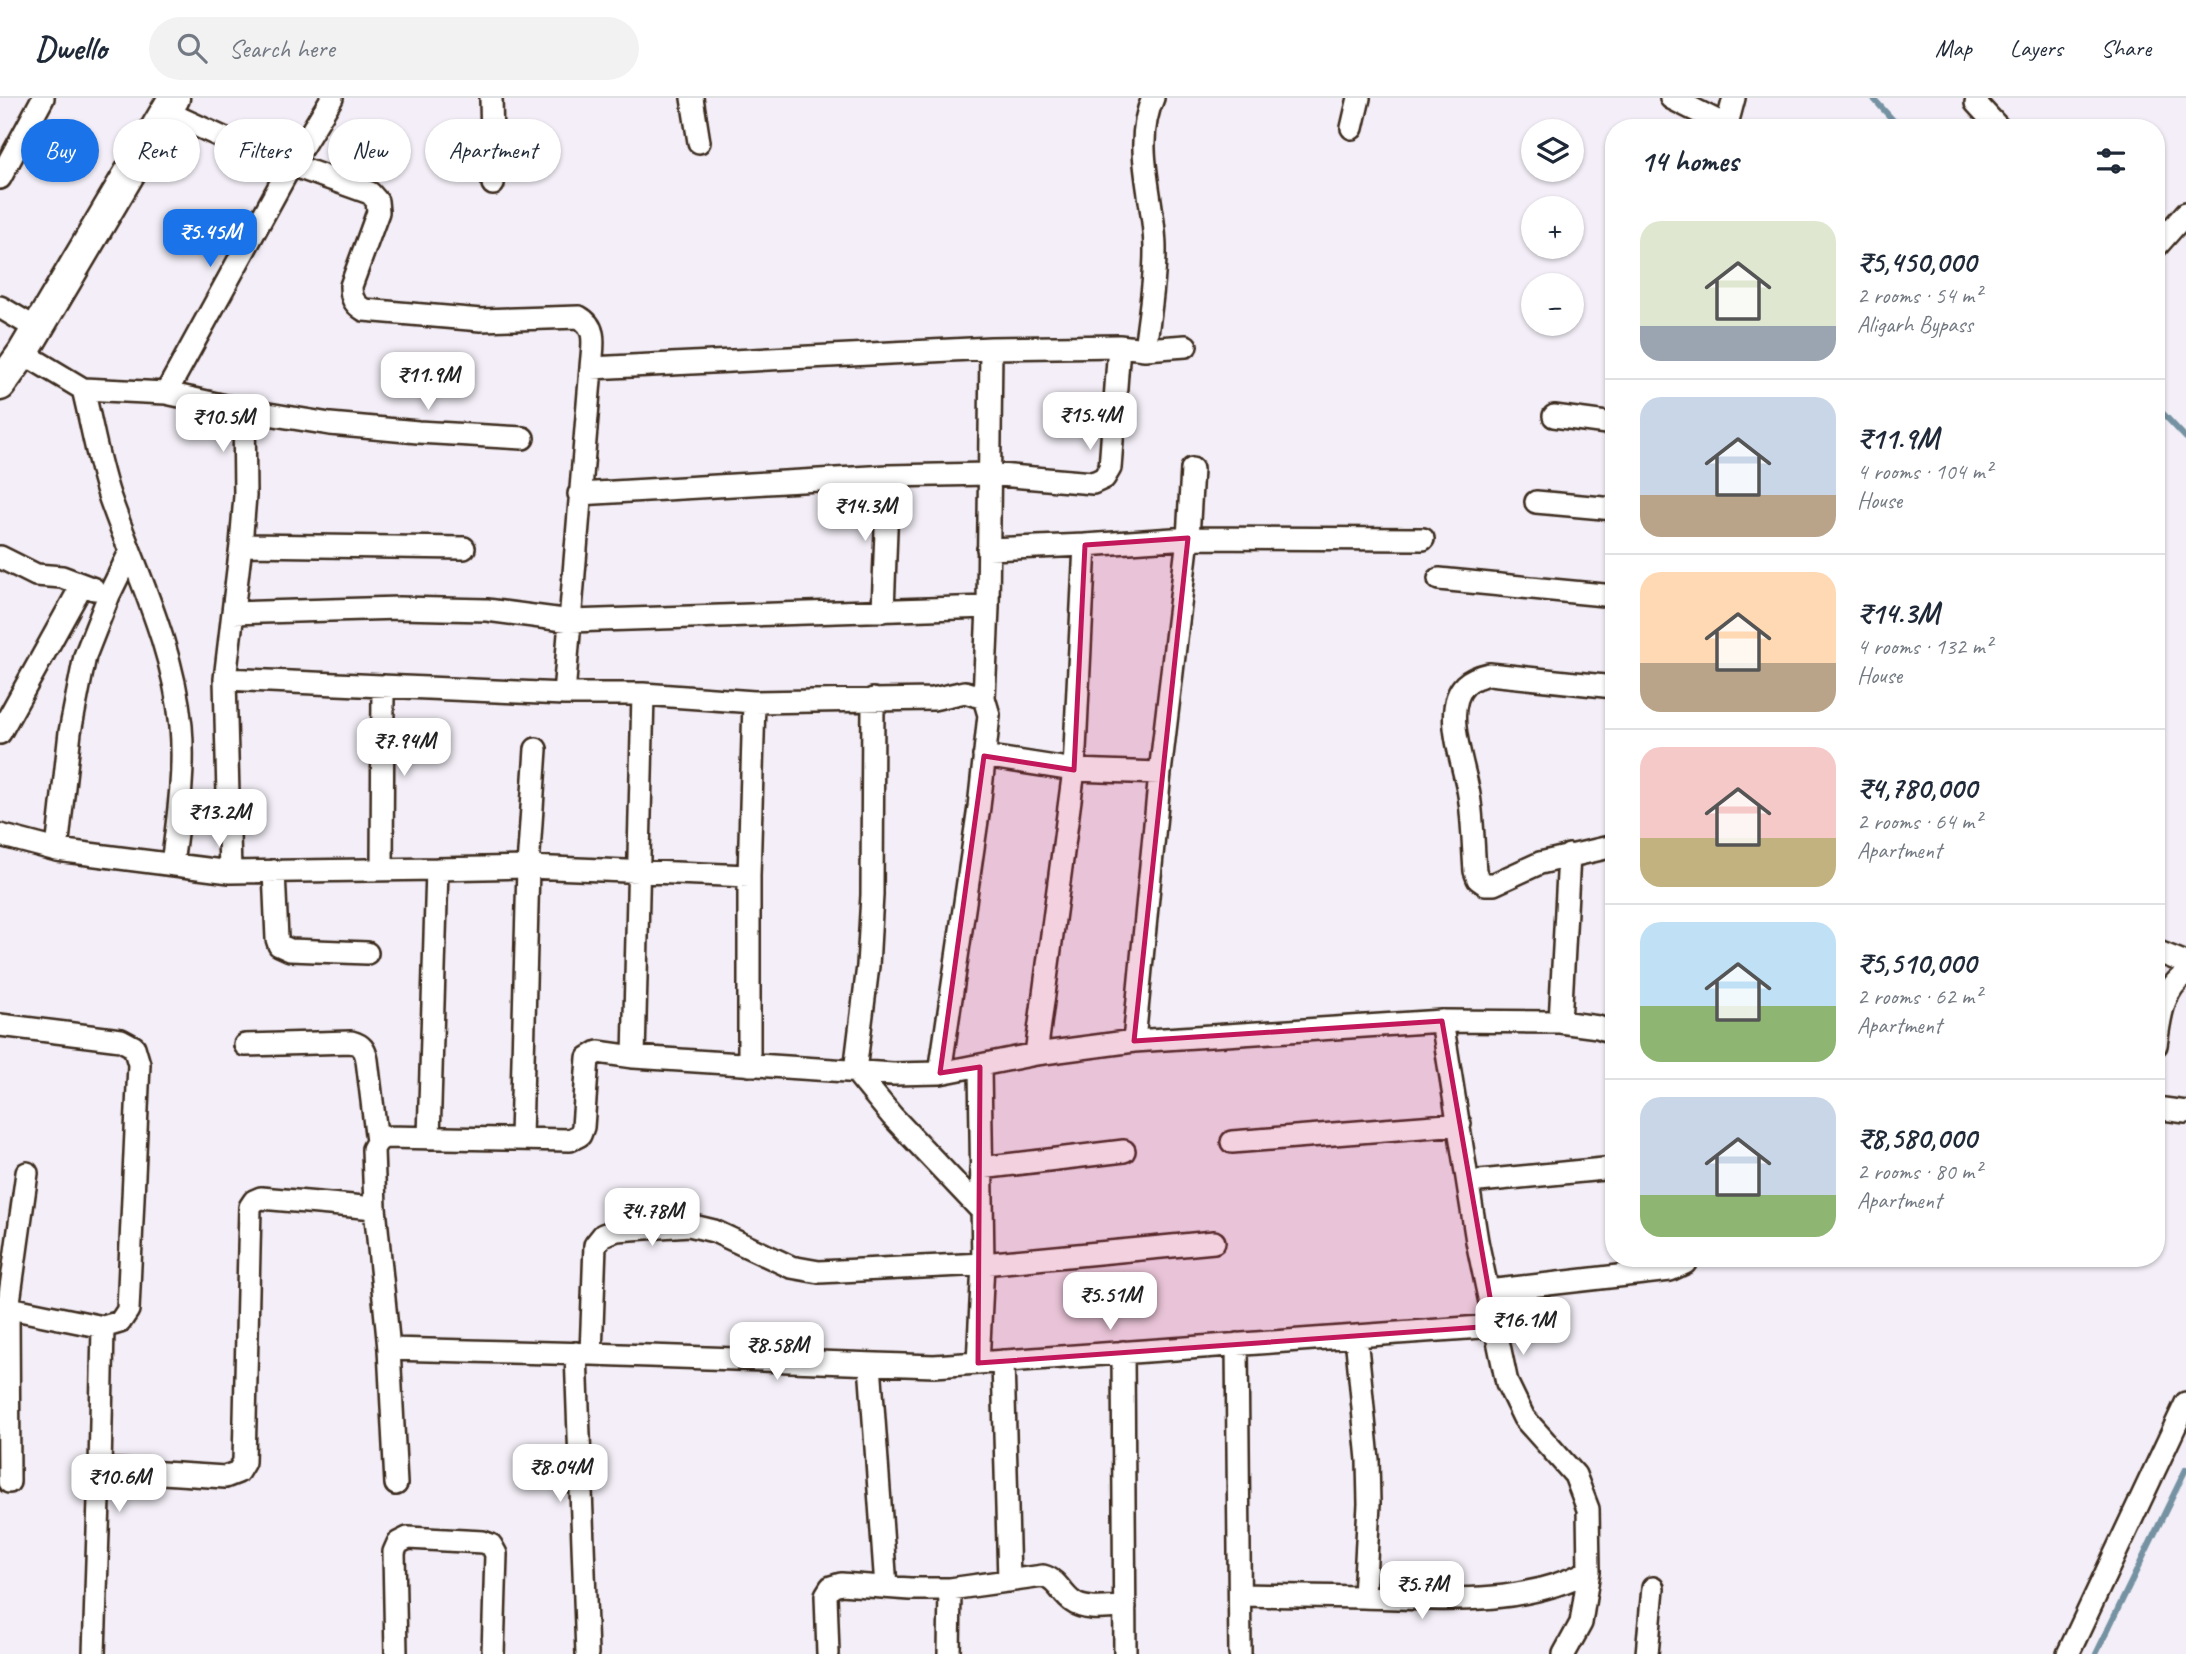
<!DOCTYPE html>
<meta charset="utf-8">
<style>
body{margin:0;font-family:Caveat,sans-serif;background:#f2f2f3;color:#1f2937;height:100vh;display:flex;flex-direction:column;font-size:26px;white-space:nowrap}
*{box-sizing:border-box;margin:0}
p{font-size:23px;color:#747a83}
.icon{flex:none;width:38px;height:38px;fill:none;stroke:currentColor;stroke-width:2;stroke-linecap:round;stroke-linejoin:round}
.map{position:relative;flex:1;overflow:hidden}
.sheet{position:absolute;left:1605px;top:21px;width:560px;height:1148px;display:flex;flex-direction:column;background:#fff;border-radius:28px;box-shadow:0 2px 5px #0004}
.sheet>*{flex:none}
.top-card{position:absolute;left:21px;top:21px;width:665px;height:63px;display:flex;gap:14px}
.buttons{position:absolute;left:1521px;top:21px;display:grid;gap:14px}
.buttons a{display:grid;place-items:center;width:63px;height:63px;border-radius:50%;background:#fff;box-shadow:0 2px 5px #0004;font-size:35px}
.price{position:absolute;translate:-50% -60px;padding:0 16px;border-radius:14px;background:#fff;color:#222;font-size:23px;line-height:46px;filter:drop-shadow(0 2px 4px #0008)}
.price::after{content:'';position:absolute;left:50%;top:42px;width:21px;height:16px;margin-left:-10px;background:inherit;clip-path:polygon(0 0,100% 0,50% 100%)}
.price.selected{background:#1a73e8;color:#fff}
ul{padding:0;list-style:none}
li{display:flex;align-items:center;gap:21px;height:175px;padding:0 35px}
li+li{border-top:2px solid #e0e1e3}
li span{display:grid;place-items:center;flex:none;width:196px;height:140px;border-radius:21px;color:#555}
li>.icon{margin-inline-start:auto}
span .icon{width:84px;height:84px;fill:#fffc;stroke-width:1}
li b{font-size:30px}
h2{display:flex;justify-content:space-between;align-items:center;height:84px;padding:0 35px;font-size:30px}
.chip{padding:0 24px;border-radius:32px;background:#fff;box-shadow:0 2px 5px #0004;font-size:24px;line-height:63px}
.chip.selected{background:#1a73e8;color:#fff}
header{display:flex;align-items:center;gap:42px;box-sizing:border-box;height:98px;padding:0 35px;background:#fff;border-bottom:2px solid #e0e1e3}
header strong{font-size:33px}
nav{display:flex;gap:38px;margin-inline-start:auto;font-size:24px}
.search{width:490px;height:63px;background:#f2f2f3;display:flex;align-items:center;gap:18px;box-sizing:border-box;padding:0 24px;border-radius:38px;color:#747a83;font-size:26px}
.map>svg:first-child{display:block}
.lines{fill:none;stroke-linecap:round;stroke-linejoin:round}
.stream{stroke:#7492a3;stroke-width:6}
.minor-casing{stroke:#3b2a1e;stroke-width:26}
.secondary-casing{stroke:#3b2a1e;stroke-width:35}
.minor{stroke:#fff;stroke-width:21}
.secondary{stroke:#fff;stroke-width:30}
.marked{fill:#c2185b;fill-opacity:0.2;stroke:#c2185b;stroke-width:5;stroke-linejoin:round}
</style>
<header>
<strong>Dwello</strong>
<div class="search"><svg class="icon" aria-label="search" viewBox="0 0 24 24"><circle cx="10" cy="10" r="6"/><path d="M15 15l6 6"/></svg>Search here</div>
<nav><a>Map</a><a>Layers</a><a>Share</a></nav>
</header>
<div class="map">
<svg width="2186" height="1556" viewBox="0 0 2186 1556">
<rect width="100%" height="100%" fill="#f3eef7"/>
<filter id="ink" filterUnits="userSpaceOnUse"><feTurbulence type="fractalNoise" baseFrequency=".0143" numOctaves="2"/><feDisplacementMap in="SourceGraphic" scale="14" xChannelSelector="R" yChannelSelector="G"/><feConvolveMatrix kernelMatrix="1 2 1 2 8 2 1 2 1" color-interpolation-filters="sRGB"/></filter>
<g filter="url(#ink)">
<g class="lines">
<path class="stream" d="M 1873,0 L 1900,30
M 2156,308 L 2186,340
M 2096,1556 L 2186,1371"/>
<g class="minor-casing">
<path id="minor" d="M 491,0 L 493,86
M 692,0 L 699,44
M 1671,0 L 1727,28
M 1976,5 L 1999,30
M 167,14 L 250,52 L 370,95 L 377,103 L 378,114 L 351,188 C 351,200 354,206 364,212 L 481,222 L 579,219 C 599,230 592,250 591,270 L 991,250 L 1119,248 L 1145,251 L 1186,248
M 1352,30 L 1359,0
M 1726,30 L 1734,0
M 0,80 L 43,0
M 2156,149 L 2186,115
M 0,209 L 37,231
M 1145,251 C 1149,219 1155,186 1155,154 C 1156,104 1131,49 1153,0
M 23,255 L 83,291 L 166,295 L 244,312 L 330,326 L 418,334 L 523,340
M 83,291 C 92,327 98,365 110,400 C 137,476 173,547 181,628 C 185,674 178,721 172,766
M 166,295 L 291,67 L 332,0
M 1554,318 L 1614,326
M 579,396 L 888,378 L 988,376 L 1093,385 L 1104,380 L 1110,370 L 1119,248
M 1536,404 L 1614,411
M 241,447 L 464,450
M 1085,447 L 1188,440 L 1423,441
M 988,451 L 1085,447 L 1074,672 L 1160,675 L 1134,943
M 0,459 L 36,477 L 62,479 L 94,491
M 1439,481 L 1614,498
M 883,513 L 888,378
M 233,515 L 399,510 L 487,512 L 571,523 L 988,509
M 225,581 L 241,447 L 245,398 L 244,312
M 1614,589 L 1489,576 C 1480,578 1471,581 1465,587 C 1441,611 1465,669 1469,697 C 1473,722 1473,748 1475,773 L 1478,781 L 1485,786 L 1494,786 L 1540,765 L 1614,748
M 564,596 L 591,270
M 984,600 L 988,509 L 991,250
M 873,601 L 872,797 L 868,868 L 855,973 L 892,1018 L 982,1113
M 0,635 L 82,487
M 984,658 L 1074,672 L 1036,956
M 1160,675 L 1188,440 L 1192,371
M 0,737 L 57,752 L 230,774 L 437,771
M 57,752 L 70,634 L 85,558 L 109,497 L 130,454
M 382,772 L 383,588
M 274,773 L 277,841 L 279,847 L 290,852 L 367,855
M 230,774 L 225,581 L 564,596 L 643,596 L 754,604 L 933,601 L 965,594 L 984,600 L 989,617 L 979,709 L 940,975
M 2156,853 L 2186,865
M 1442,923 L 1477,1143 L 1507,1285 L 1524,1320 L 1575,1377 L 1588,1411 L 1589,1473 L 1581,1525 L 1564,1556
M 1560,924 L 1569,757
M 0,927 L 121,942 L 134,949 L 139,966 L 128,1212 L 120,1224 L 103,1229
M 245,947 L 351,944 C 362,947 365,951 367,962 L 377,1044
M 2156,947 C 2160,921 2162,891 2186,876
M 634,959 L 643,596
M 749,967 L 749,778 L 754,604
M 980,969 L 983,1166 L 978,1265 L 1495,1228
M 2156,1010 L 2186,1014
M 429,1040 L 437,771 L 528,769 L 749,778
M 521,1040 L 528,769 L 536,651
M 1232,1044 L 1460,1026
M 981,1070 L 1124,1053
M 1469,1084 L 1614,1070
M 375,1110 L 389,1251 L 396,1386
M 1488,1193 L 1670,1172 L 1685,1165 L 1688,1160
M 0,1208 L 103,1229 L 100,1371 L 225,1379 L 238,1374 L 244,1364 L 250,1109 L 254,1103 L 261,1100 L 375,1110 L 373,1051 L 377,1044 L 384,1039 L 570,1042 L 580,1037 L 583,1029 L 588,960 L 598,954 L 634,959 L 893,976 L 940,975 L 1036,956 L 1134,943 L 1442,923 L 1560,924 L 1598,929 L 1614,935
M 1356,1238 L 1368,1362 L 1369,1406 L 1364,1499
M 1237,1246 L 1240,1556
M 389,1251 L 591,1256 L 934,1268 L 978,1265
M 1123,1254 L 1125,1556
M 576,1255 L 587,1556
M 591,1256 L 595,1147 L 603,1137 L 617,1132 L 689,1127 L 714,1133 L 791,1169 L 819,1174 L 983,1166 L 1214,1144
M 1003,1263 L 1009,1483
M 870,1266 L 886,1489
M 9,1384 L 8,1211 L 27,1075
M 1240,1497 C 1281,1498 1322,1498 1363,1499 C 1438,1501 1520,1509 1589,1473
M 94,1556 L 100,1371
M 396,1556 L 394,1454 L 398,1445 L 408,1440 L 483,1444 L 491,1447 L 496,1456 L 493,1556
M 828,1556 L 826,1497 L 831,1489 L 841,1486 L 910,1491 L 950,1491 L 1043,1478 C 1058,1482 1061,1496 1073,1504 C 1086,1514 1110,1509 1125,1509
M 949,1556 L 950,1491
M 1647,1556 L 1653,1490
M 2068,1556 L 2186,1305"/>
</g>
<g class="secondary-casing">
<path id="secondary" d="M 0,287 L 23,255 L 174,0"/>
</g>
<use href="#minor" class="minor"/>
<use href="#secondary" class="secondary"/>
</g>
</g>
<path class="marked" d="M 1188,440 L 1134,943 L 1442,923 L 1495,1228 L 978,1265 L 980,969 L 940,975 L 984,658 L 1074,672 L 1085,447 Z"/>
</svg>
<div class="buttons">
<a><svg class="icon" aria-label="layers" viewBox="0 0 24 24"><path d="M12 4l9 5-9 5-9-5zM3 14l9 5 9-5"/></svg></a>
<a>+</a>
<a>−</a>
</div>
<b class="price selected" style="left:210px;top:171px">₹5.45M</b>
<b class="price" style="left:428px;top:314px">₹11.9M</b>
<b class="price" style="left:1090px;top:354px">₹15.4M</b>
<b class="price" style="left:223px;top:356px">₹10.5M</b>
<b class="price" style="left:865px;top:445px">₹14.3M</b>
<b class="price" style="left:404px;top:680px">₹7.94M</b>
<b class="price" style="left:219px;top:751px">₹13.2M</b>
<b class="price" style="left:652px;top:1150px">₹4.78M</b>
<b class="price" style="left:1110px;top:1234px">₹5.51M</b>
<b class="price" style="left:1523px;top:1259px">₹16.1M</b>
<b class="price" style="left:777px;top:1284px">₹8.58M</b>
<b class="price" style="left:560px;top:1406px">₹8.04M</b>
<b class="price" style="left:119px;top:1416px">₹10.6M</b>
<b class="price" style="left:1422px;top:1523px">₹5.7M</b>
<div class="top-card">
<a class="chip selected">Buy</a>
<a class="chip">Rent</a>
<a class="chip">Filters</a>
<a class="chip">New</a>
<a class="chip">Apartment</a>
</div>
<section class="sheet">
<h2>14 homes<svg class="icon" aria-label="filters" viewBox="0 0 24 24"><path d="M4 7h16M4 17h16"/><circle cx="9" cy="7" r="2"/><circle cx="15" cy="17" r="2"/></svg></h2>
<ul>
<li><span style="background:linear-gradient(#dfe7d0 75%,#9aa5b1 0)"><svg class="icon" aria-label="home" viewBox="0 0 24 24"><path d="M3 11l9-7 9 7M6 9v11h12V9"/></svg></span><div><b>₹5,450,000</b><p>2 rooms · 54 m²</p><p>Aligarh Bypass</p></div></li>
<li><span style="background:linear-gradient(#c9d6e8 70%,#b9a48a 0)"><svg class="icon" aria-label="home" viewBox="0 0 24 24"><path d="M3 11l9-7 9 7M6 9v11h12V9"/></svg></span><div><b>₹11.9M</b><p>4 rooms · 104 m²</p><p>House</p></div></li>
<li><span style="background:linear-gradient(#ffd9b3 65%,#b9a48a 0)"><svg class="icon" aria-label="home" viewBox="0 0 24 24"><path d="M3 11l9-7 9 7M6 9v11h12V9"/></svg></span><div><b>₹14.3M</b><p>4 rooms · 132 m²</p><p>House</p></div></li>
<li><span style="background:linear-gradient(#f6c9c9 65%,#c2b280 0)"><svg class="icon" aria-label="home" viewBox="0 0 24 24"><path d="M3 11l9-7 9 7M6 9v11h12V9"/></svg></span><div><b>₹4,780,000</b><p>2 rooms · 64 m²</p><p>Apartment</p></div></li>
<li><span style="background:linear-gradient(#bfe0f5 60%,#8fb573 0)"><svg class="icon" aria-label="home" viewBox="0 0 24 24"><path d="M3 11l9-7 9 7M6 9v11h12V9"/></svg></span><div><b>₹5,510,000</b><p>2 rooms · 62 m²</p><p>Apartment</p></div></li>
<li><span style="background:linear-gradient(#c9d6e8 70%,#8fb573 0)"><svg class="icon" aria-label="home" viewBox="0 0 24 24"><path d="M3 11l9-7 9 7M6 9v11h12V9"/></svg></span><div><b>₹8,580,000</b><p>2 rooms · 80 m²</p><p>Apartment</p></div></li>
</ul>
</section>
</div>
